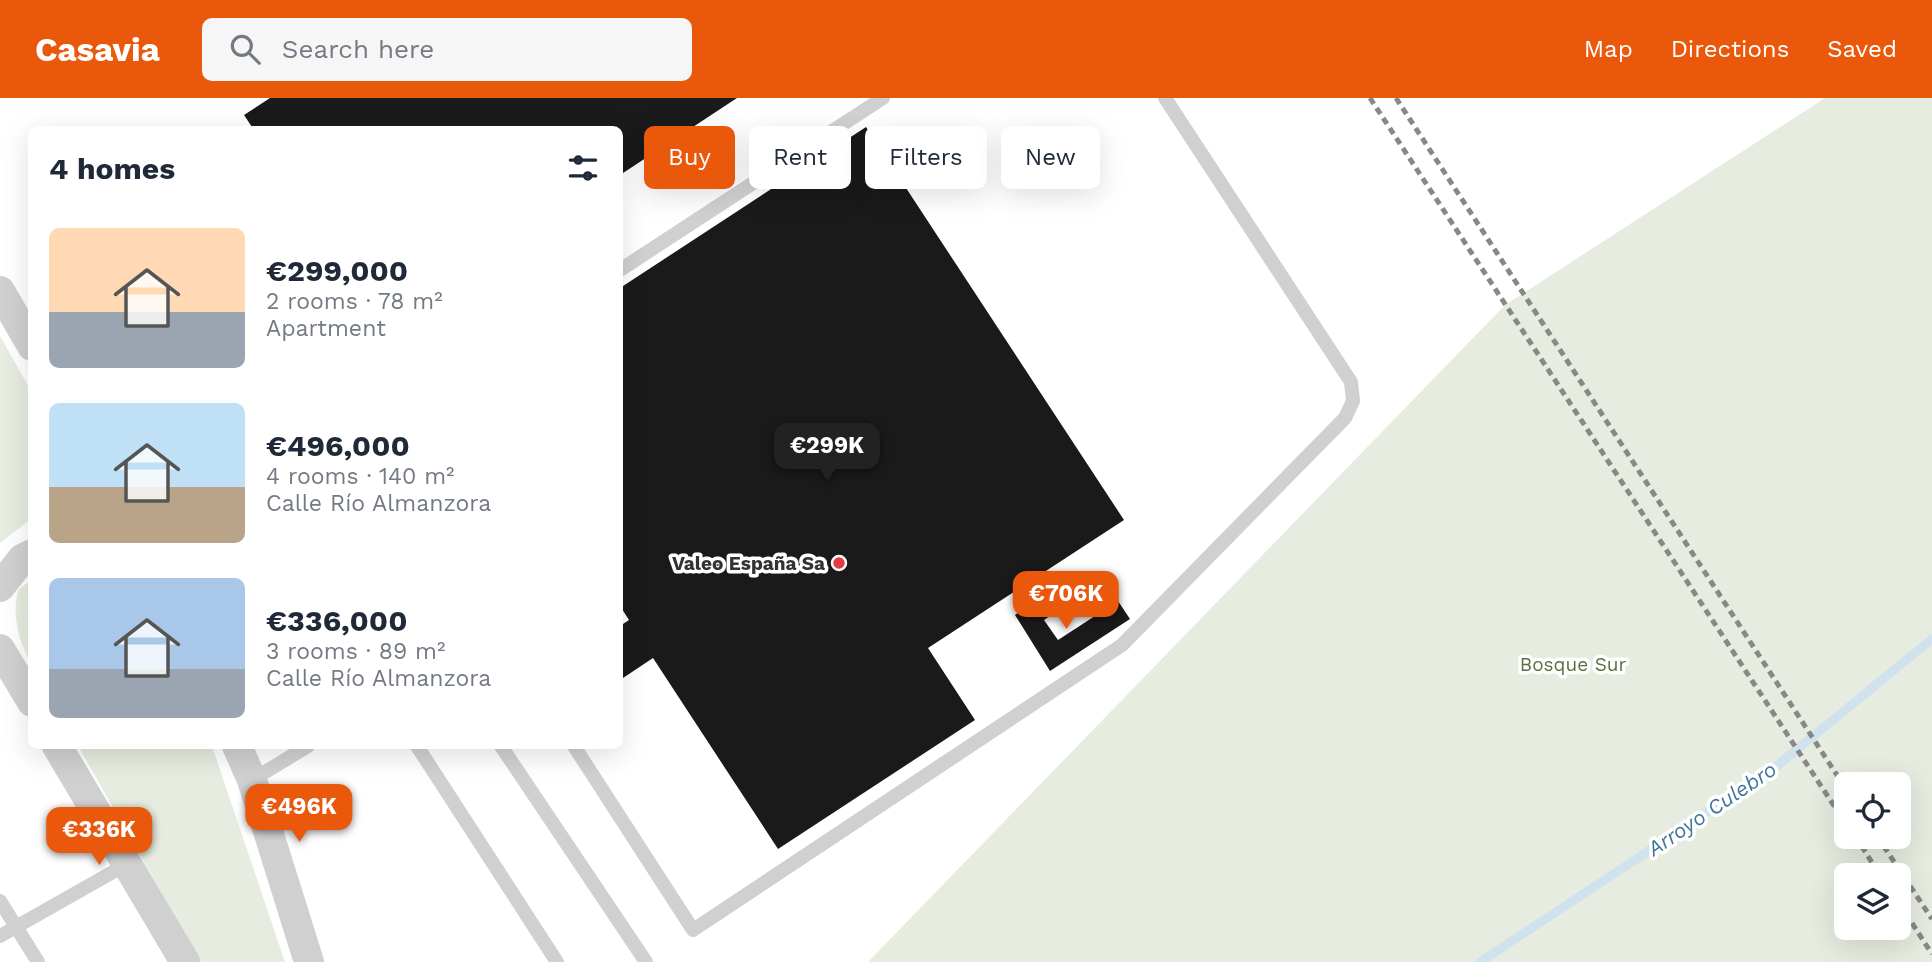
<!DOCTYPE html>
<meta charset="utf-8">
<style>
body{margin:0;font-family:"Work Sans",sans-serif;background:#f6f6f7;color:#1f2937;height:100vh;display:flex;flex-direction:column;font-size:26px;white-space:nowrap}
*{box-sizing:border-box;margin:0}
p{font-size:23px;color:#747a83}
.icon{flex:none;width:38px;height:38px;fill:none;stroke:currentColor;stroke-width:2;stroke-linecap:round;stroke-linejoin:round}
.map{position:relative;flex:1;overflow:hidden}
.side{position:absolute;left:28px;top:28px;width:595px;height:623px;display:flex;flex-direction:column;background:#fff;border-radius:10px;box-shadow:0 7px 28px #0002}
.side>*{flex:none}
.top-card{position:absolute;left:644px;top:28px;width:665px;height:63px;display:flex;gap:14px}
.fabs{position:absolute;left:1834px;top:674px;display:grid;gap:14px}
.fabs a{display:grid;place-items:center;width:77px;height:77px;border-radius:10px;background:#fff;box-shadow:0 7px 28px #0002;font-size:35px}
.price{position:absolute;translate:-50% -60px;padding:0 16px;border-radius:14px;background:#ea580c;color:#fff;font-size:23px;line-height:46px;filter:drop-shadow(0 2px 4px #0008)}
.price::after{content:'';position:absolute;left:50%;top:42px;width:21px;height:16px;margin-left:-10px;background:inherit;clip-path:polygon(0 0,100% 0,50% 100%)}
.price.on{background:#222;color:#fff}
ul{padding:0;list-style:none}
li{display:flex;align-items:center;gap:21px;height:175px;padding:0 21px}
li span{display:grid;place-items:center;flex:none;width:196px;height:140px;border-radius:10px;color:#555}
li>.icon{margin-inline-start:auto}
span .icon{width:84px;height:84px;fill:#fffc;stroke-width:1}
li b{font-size:30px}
h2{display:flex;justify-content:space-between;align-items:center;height:84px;padding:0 21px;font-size:30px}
.tag{padding:0 24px;border-radius:10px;background:#fff;box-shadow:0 7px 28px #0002;font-size:24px;line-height:63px}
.tag.on{background:#ea580c;color:#fff}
header{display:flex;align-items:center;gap:42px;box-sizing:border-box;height:98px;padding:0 35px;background:#ea580c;color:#fff}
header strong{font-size:33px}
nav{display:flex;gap:38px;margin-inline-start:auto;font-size:24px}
.search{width:490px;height:63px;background:#f6f6f7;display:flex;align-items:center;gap:18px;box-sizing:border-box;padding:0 24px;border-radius:10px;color:#747a83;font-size:26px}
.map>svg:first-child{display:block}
.green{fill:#e6ecdf;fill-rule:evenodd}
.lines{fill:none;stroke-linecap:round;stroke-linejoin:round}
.stream{stroke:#cfe2ee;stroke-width:9}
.building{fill:#1a1a1a}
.lane{stroke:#d0d0d0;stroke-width:14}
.street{stroke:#d0d0d0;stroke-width:30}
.rail{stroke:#888;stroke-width:5;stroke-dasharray:7 5;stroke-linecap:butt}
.poi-dot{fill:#e63946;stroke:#fff;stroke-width:2.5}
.labels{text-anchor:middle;stroke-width:7;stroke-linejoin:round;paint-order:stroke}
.poi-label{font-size:19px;font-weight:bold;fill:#333;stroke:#fff;text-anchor:end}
.park-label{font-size:19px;fill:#56703f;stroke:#fff}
.water-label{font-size:21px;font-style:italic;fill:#3f7597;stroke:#fff}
</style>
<header>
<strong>Casavia</strong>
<div class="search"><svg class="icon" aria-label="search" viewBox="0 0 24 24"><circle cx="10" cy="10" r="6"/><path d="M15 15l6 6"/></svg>Search here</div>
<nav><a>Map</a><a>Directions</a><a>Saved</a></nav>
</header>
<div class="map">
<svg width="1932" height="864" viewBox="0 0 1932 864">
<rect width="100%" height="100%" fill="#fff"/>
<path class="green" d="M 1825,0 L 1932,0 L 1932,864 L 868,864 L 1505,207 ZM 1899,686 L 1899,738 L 1846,738 L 1846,686 ZM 1899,777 L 1899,830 L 1846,830 L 1846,777 Z
M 0,238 L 31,293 L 31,421 L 0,445 Z
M 31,482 L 31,565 C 18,542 12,518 18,492 Z
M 78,648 L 212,648 L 285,864 L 201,864 Z"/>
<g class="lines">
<path class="stream" d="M 1480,864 L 1773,671 L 1932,541"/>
</g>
<path class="building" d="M 270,0 L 737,0 L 620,77 L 620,32 L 254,32 L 244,17 Z
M 866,29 L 1124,422 L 928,550 L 975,622 L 778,751 L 653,560 L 620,582 L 620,528 L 629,522 L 620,508 L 620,190 Z
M 1046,497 L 1057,513 L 1044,522 L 1058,542 L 1118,503 L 1130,521 L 1050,573 L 1015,517 Z"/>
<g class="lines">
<path class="lane" d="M 620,172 L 883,0
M 417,648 L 557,864
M 501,648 L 646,864
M 574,648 L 693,832 L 1122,547 L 1345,320 L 1353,303 L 1351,284 L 1165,0
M 252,682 L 308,648
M 0,803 L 38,864
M 0,838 L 127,766"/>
<path class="street" d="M 0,193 L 32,248
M 0,489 L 22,461 L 32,456
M 0,551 L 32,604
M 57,648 L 185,864
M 237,648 L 252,682 L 309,864"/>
<path class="rail" d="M 1370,0 L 1846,726
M 1396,0 L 1846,691
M 1855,738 L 1880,777
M 1877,738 L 1932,821
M 1899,805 L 1932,856"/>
</g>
<circle class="poi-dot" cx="839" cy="465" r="7"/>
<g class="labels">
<g class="poi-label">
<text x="825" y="472">Valeo España Sa</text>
</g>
<g class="park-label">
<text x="1573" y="573">Bosque Sur</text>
</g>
<g class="water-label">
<text transform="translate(1712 711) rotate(-34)" y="7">Arroyo Culebro</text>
</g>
</g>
</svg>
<div class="fabs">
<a><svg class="icon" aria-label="locate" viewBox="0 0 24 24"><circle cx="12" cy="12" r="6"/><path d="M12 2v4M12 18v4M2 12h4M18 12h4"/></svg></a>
<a><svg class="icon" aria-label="layers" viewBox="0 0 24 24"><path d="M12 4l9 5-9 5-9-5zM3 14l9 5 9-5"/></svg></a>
</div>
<b class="price on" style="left:827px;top:385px">€299K</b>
<b class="price" style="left:1066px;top:533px">€706K</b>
<b class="price" style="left:299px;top:746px">€496K</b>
<b class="price" style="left:99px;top:769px">€336K</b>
<div class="top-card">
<a class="tag on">Buy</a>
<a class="tag">Rent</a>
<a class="tag">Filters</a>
<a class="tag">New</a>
</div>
<section class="side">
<h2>4 homes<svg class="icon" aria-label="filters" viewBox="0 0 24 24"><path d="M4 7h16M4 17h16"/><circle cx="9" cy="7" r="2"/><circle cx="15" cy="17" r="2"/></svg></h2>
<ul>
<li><span style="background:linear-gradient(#ffd9b3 60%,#9aa5b1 0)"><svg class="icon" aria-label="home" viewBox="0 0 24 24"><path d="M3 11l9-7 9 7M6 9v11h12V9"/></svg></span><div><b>€299,000</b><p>2 rooms · 78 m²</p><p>Apartment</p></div></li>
<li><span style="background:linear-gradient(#bfe0f5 60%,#b9a48a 0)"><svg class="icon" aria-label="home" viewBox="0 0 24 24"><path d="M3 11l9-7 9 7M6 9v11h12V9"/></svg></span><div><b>€496,000</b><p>4 rooms · 140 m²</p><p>Calle Río Almanzora</p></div></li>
<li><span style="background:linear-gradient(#a9c7e8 65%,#9aa5b1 0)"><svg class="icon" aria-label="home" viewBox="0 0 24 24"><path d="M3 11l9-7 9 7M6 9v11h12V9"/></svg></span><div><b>€336,000</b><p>3 rooms · 89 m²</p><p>Calle Río Almanzora</p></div></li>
</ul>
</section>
</div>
